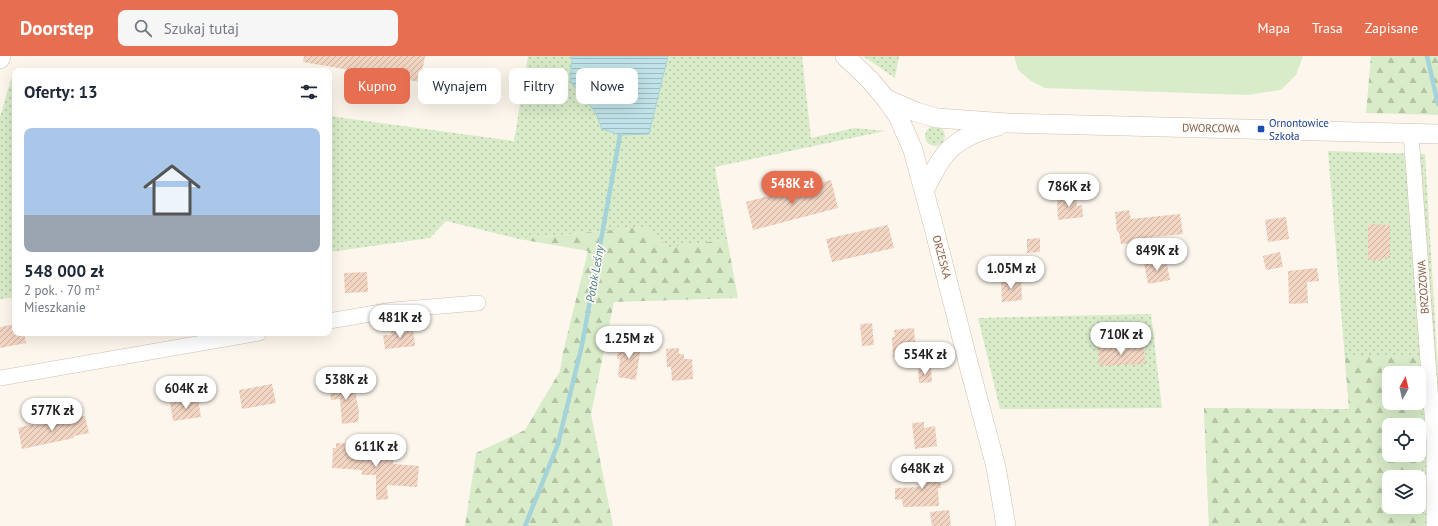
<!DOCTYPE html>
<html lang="pl">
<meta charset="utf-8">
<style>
body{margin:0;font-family:"PT Sans",sans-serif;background:#f6f6f7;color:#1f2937;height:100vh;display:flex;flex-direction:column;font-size:15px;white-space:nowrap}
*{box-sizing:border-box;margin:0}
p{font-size:13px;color:#747a83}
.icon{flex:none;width:22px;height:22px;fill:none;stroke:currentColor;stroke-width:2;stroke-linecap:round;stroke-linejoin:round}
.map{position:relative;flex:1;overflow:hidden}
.drawer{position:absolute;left:12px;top:12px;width:320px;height:268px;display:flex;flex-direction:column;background:#fff;border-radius:8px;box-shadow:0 4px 16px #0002}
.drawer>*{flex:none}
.guide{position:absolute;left:344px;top:12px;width:380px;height:36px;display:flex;gap:8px}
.needle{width:26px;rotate:8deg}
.fabs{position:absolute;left:1382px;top:310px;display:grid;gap:8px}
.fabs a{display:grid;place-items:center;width:44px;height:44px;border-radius:8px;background:#fff;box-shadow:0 4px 16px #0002;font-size:20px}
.price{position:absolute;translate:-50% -34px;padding:0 9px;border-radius:14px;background:#fff;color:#222;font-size:13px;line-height:26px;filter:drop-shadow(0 1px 2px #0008)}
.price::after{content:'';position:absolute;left:50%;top:24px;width:12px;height:9px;margin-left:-6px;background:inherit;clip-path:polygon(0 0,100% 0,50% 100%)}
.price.selected{background:#e76f51;color:#fff}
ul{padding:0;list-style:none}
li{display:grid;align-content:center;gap:8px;height:212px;padding:0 12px}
li span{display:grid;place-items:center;height:124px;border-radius:8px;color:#555}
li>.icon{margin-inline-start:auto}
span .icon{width:72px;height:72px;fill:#fffc;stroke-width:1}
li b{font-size:17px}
h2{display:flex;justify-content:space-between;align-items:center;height:48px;padding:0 12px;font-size:17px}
.tag{padding:0 14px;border-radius:8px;background:#fff;box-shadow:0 4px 16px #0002;font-size:14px;line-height:36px}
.tag.selected{background:#e76f51;color:#fff}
header{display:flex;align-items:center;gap:24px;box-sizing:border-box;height:56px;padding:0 20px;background:#e76f51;color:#fff}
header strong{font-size:19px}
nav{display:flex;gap:22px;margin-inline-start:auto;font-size:14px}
.search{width:280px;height:36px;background:#f6f6f7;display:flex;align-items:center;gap:10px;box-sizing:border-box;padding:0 14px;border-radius:8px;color:#747a83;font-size:15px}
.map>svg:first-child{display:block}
.grass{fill:url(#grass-dots);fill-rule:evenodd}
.forest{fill:url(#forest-firs);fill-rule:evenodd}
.garden{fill:#d8ecc9}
.water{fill:url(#water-rules);stroke:#a5d3da}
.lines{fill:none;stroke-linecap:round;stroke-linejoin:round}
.stream{stroke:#a5d3da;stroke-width:4.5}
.building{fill:url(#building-hatch)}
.minor-casing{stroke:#d1beb0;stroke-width:16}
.tertiary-casing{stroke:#d1beb0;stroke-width:20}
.minor{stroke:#fff;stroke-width:15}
.tertiary{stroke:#fff;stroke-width:19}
.transit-dot{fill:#1a4fb4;stroke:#fffaf3;stroke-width:1.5}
.labels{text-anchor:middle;stroke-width:3.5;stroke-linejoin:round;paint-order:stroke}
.transit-label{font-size:11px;fill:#164399;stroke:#fffaf3;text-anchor:start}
.street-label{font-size:11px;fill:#7a5c4d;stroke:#fffaf3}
.water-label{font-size:12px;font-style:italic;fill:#437c86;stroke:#fffaf3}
</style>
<header>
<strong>Doorstep</strong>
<div class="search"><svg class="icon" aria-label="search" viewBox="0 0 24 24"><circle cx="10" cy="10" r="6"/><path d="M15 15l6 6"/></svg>Szukaj tutaj</div>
<nav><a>Mapa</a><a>Trasa</a><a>Zapisane</a></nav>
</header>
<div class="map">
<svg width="1438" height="470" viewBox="0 0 1438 470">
<defs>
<pattern id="grass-dots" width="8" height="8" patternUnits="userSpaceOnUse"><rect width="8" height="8" fill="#d8ecc9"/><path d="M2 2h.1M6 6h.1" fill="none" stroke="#b4c2a5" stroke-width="1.8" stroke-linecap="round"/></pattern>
<pattern id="forest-firs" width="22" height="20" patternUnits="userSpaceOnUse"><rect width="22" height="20" fill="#d8ecc9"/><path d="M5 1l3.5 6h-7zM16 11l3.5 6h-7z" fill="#b4c2a5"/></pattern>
<pattern id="water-rules" width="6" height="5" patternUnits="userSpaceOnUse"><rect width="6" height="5" fill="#bfe3e8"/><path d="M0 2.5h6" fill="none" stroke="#a0bbbe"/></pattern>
<pattern id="building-hatch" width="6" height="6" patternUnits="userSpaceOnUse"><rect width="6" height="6" fill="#f3d5c3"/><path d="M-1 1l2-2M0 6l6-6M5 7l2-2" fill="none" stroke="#cab0a1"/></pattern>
</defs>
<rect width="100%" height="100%" fill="#fdf6ec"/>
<path class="grass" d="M 528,0 L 572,0 L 570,25 L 596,57 L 602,73 L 668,0 L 802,0 L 811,82 L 854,72 L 885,75 L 715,111 L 727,183 L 670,192 L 643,171 L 519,183 L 446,165 L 430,182 L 329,196 L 329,60 L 514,85 Z
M 863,0 L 899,0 L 895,22 Z
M 13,17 L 15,17 L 15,241 L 0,243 L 0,61 Z
M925 80a10 10 0 1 1 20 0a10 10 0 1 1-20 0Z
M 1328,95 L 1425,98 L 1438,315 L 1438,470 L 1209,470 L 1204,352 L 1349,353 ZM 1389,317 L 1419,317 L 1419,347 L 1389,347 ZM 1389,369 L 1419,369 L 1419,399 L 1389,399 ZM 1389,421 L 1419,421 L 1419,451 L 1389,451 Z
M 1151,258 L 1162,352 L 1000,353 L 978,262 Z"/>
<path class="forest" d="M 1371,0 L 1438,0 L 1438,59 L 1366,57 Z
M 643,171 L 670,192 L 727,183 L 738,242 L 614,246 L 591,358 L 613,470 L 465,470 L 476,397 L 525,374 L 560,315 L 563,296 L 588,195 L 519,183 Z
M 1345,301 L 1420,301 L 1424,470 L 1209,470 L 1204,352 L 1349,354 ZM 1389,317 L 1419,317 L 1419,347 L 1389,347 ZM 1389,369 L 1419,369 L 1419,399 L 1389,399 ZM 1389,421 L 1419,421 L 1419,451 L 1389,451 Z"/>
<path class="garden" d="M 1014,0 L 1303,0 L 1296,19 L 1281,34 L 1247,39 L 1045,32 L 1031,25 L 1018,14 Z"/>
<path class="water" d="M 572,0 L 668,0 L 649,78 L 620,79 L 602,73 L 596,57 L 570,25 Z"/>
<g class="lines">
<path class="stream" d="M 1427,0 L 1438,48
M 525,470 L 558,388 L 582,289 L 620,79"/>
</g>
<path class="building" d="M 304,0 L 425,0 L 420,26 L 303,6 Z
M 831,124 L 838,152 L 753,174 L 746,146 Z
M 1076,140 L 1077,150 L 1082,149 L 1083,161 L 1058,164 L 1057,142 Z
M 1129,154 L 1131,163 L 1180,158 L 1183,178 L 1133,183 L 1134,187 L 1121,188 L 1119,176 L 1117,176 L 1115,156 Z
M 1286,161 L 1289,183 L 1268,186 L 1265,164 Z
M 1368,168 L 1390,169 L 1390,202 L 1382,202 L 1380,205 L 1368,204 Z
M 888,169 L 894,192 L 832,206 L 826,183 Z
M 1040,182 L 1040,196 L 1027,197 L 1027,183 Z
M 1280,196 L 1283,211 L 1266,214 L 1263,200 Z
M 1160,205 L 1161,209 L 1167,208 L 1170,224 L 1148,228 L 1144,207 Z
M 1317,212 L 1319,225 L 1307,226 L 1308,247 L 1289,248 L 1288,215 Z
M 367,216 L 368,236 L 345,237 L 344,217 Z
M 1021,222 L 1022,244 L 1002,246 L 1001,223 Z
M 872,267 L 874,289 L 862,290 L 860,268 Z
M 15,268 L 15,277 L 24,277 L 26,287 L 0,292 L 0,271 Z
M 914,272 L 916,299 L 893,301 L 892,281 L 895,281 L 894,274 Z
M 413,273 L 415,290 L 385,293 L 383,279 L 391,279 L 391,274 Z
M 619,286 L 641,289 L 636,324 L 618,321 L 620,303 L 617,303 Z
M 1144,290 L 1145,308 L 1099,310 L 1098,291 Z
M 679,292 L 679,298 L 684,298 L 684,303 L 692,303 L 693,323 L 672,325 L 671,311 L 667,311 L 666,293 Z
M 931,312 L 932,326 L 919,327 L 918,313 Z
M 353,324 L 359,356 L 358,366 L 342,368 L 340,343 L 331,344 L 329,328 Z
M 272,328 L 276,347 L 242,353 L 239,334 Z
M 198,342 L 201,361 L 173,365 L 170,347 Z
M 85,360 L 89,377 L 74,380 L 74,382 L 22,393 L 18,372 L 33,368 L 34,370 Z
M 924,366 L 924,372 L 935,370 L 937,390 L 915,393 L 912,367 Z
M 336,387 L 353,388 L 353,395 L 379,397 L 379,393 L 394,394 L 393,408 L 419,410 L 417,431 L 387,429 L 388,443 L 376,444 L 376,419 L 362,419 L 362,414 L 332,412 L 333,392 L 336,392 Z
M 940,412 L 941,432 L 938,432 L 939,450 L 903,451 L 902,443 L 895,444 L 895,432 L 920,431 L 919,414 Z
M 949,454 L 951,470 L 932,470 L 930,456 Z"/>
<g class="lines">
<g class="minor-casing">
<path id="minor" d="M 1411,78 L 1434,385 L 1434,470
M 329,265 L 393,254 L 478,247
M 0,322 L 259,277"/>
</g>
<g class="tertiary-casing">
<path id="tertiary" d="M 845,0 L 870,24 L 886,43 L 898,60 L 913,94 L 934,172 L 968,306 L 996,411 L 1006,470
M 0,3 L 1,0
M 886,43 L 916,56 L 937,62 L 1007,67 L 1438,78
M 924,134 C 930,124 935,113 941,104 C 953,85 977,75 998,70"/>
</g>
<use href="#minor" class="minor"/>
<use href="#tertiary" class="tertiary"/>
</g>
<rect class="transit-dot" x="1257" y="69" width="8" height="8" rx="2"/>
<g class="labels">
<g class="transit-label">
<text x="1269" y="71">Ornontowice<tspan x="1269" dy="13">Szkoła</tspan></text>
</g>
<g class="street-label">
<text transform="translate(1211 72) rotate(1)" y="4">DWORCOWA</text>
<text transform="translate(942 201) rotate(75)" y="4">ORZESKA</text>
<text transform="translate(1423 231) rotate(-94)" y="4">BRZOZOWA</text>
</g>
<g class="water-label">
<text transform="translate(595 218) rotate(-80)" y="4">Potok Leśny</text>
</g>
</g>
</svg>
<div class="fabs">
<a><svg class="needle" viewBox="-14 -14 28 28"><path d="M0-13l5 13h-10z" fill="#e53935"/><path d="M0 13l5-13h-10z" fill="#747a83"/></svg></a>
<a><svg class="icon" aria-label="locate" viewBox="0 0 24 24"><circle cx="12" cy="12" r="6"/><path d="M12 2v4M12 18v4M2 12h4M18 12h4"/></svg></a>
<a><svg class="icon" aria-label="layers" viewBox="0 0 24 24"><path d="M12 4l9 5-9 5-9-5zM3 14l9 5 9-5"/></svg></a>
</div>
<b class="price selected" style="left:792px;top:149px">548K zł</b>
<b class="price" style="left:1069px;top:152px">786K zł</b>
<b class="price" style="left:1157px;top:216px">849K zł</b>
<b class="price" style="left:1011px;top:234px">1.05M zł</b>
<b class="price" style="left:400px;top:283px">481K zł</b>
<b class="price" style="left:1121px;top:300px">710K zł</b>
<b class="price" style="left:629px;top:304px">1.25M zł</b>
<b class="price" style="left:925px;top:320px">554K zł</b>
<b class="price" style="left:346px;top:345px">538K zł</b>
<b class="price" style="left:186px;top:354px">604K zł</b>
<b class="price" style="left:52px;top:376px">577K zł</b>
<b class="price" style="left:376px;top:412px">611K zł</b>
<b class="price" style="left:922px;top:434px">648K zł</b>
<div class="guide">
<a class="tag selected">Kupno</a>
<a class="tag">Wynajem</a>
<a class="tag">Filtry</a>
<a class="tag">Nowe</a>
</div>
<section class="drawer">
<h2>Oferty: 13<svg class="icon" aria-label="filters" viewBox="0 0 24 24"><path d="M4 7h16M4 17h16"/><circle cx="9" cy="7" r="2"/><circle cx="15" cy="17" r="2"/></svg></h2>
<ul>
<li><span style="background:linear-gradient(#a9c7e8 70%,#9aa5b1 0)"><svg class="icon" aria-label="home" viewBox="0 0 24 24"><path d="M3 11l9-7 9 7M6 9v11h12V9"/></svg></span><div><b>548 000 zł</b><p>2 pok. · 70 m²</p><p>Mieszkanie</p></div></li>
</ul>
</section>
</div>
